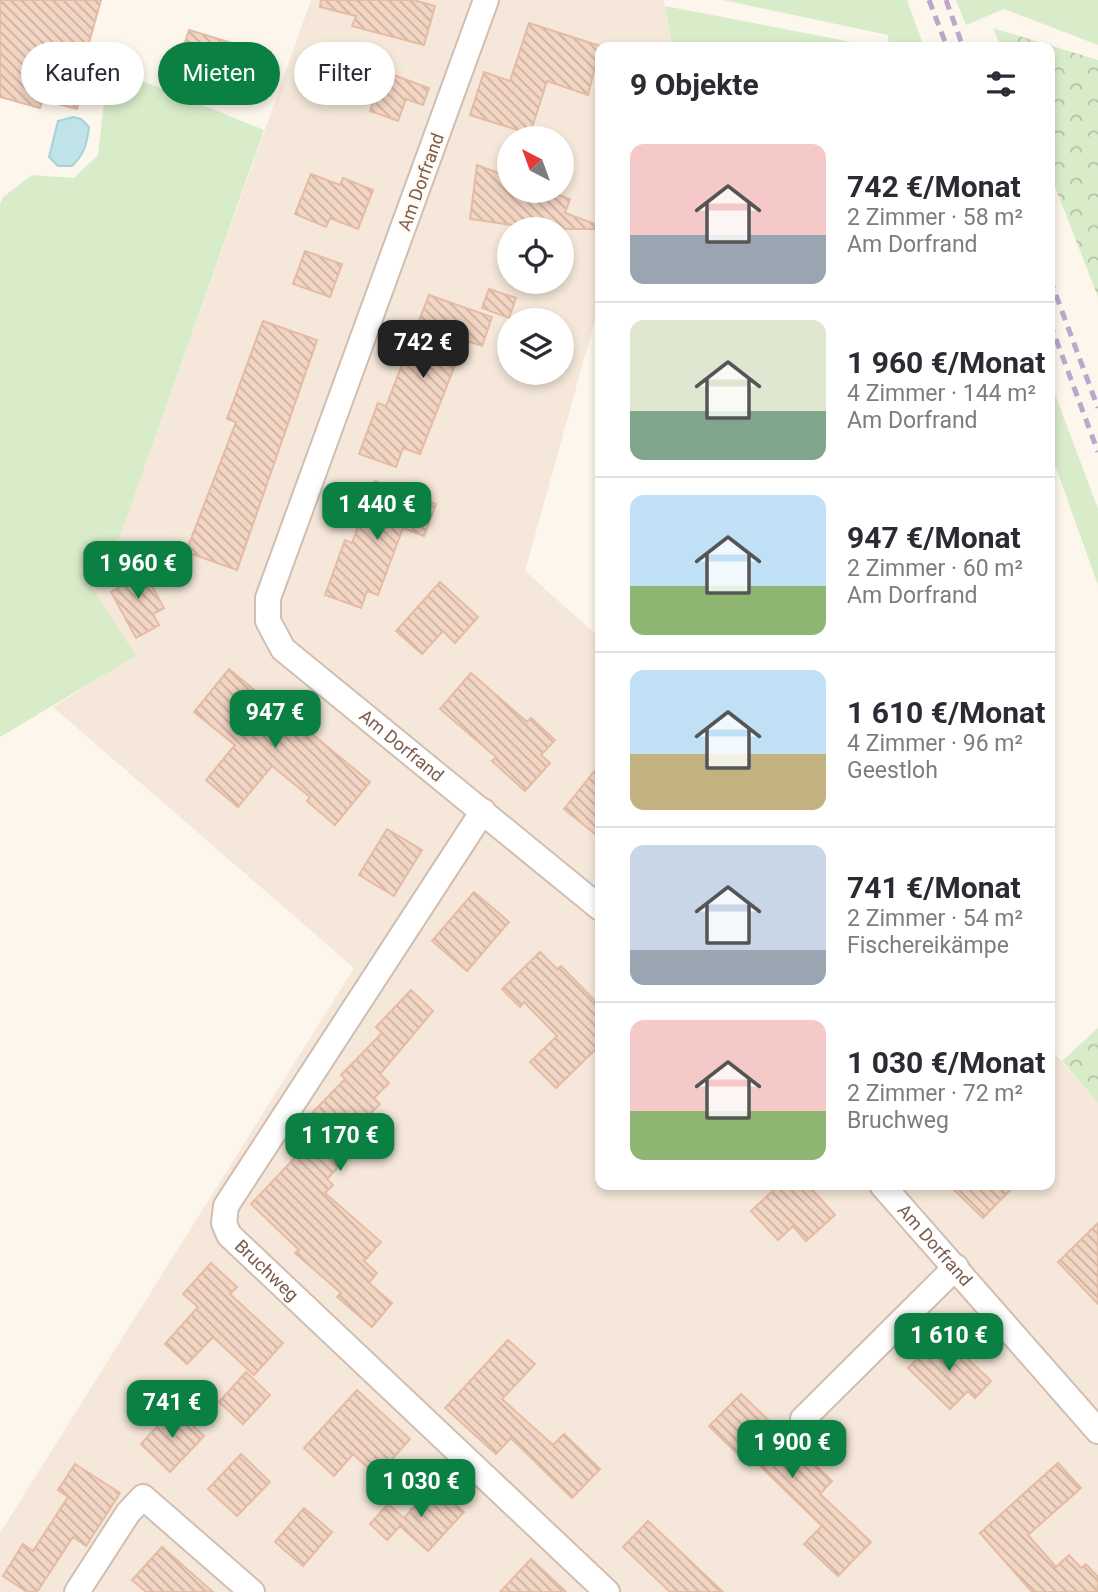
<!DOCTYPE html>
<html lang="de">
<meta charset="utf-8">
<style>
body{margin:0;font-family:Roboto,sans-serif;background:#f2f2f3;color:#2b2b33;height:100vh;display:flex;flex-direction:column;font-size:26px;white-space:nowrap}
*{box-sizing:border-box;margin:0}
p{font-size:23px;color:#7c7c81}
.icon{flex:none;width:38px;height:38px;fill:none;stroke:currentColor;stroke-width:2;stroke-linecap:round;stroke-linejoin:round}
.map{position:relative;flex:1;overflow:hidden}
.details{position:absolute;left:595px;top:42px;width:460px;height:1148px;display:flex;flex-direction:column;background:#fff;border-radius:14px;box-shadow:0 4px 10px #0003}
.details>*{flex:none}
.banner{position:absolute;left:21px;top:42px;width:469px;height:63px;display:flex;gap:14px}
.needle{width:46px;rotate:319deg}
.tools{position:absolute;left:497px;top:126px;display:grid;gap:14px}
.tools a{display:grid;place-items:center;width:77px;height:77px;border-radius:50%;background:#fff;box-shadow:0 4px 10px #0003;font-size:35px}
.price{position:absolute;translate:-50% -60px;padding:0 16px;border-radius:14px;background:#0b8043;color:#fff;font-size:23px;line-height:46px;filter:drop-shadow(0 2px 4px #0008)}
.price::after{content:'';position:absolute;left:50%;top:42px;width:21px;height:16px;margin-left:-10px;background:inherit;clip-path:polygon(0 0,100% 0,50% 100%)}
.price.current{background:#222;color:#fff}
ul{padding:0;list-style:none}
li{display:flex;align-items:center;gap:21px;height:175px;padding:0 35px}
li+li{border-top:2px solid #e1e1e2}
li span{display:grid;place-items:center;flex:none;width:196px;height:140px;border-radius:14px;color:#555}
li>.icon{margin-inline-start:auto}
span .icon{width:84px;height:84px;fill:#fffc;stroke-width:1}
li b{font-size:30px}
h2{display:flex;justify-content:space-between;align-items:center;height:84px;padding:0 35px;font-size:30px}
.tag{padding:0 24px;border-radius:32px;background:#fff;box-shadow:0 4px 10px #0003;font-size:24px;line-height:63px}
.tag.current{background:#0b8043;color:#fff}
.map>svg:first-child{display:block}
.residential{fill:#f5e8da;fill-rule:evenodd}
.green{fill:#d8ecc9}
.forest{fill:url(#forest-crowns)}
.water{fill:#bfe3e8;stroke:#a5d3da;stroke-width:2}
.building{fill:url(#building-back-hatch);stroke:#e6bba3;stroke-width:2}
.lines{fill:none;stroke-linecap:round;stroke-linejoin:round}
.minor-casing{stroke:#d1beb0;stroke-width:28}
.minor{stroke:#fff;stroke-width:24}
.rail{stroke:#b9a8c9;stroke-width:5;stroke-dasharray:10 7;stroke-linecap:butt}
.labels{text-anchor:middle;stroke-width:5;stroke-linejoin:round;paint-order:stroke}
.street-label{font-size:18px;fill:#7a5c4d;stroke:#fffaf3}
</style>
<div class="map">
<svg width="1098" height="1592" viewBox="0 0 1098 1592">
<defs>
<pattern id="forest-crowns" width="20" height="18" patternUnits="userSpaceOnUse" patternTransform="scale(1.75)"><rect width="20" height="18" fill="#d8ecc9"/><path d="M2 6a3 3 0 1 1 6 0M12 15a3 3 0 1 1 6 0" fill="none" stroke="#b4c2a5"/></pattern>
<pattern id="building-back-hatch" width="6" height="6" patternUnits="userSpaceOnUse" patternTransform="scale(1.75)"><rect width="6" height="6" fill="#f3d5c3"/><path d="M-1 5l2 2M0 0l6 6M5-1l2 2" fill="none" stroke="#cab0a1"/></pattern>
</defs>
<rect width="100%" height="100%" fill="#fdf6ec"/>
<path class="residential" d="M 311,0 L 664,0 L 672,47 L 600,47 L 600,302 L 525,571 L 600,638 L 600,1185 L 1050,1185 L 1050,1048 L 1098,1103 L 1098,1592 L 0,1592 L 0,1533 L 354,968 L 53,707 L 135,656 L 79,569 L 120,537 ZM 509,138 L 562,138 L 562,191 L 509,191 ZM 509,229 L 562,229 L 562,282 L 509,282 ZM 509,320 L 562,320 L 562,373 L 509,373 Z"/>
<path class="green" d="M 723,0 L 907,0 L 924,47 L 889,47 L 888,35 Z
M 956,0 L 1098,0 L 1098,45 L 1004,9 L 966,25 Z
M 665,6 L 878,47 L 676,47 L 672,46 Z
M 108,67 L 264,130 L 120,537 L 80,569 L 136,656 L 0,737 L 0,204 L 3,197 L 32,175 L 74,178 L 98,155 Z
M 1050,381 L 1098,509 L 1098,585 L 1050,451 Z"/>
<path class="forest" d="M 993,28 L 1098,60 L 1098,297 L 1050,174 L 1050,47 L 1001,47 Z
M 1098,1028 L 1098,1103 L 1062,1061 Z"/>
<path class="water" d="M 73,117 L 81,119 L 89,127 C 87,144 84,155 72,166 L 58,166 L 49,157 L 58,121 Z"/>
<path class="building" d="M 0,0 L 101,0 L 80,75 L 86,77 L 77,109 L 43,100 L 40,108 L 0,97 Z
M 321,0 L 413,0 L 435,6 L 424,45 L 352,26 L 356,16 L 320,7 Z
M 529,23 L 603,47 L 600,47 L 588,95 L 547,81 L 530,134 L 470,115 L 484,72 L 510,81 Z
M 189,30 L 235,44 L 223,82 L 177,68 Z
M 342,56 L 429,88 L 423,105 L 406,99 L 398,121 L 370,111 L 378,89 L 335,74 Z
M 477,165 L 509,177 L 509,191 L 547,191 L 570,199 L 565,213 L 600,226 L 600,229 L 541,229 L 470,219 Z
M 311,174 L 340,185 L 343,178 L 373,190 L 358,229 L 330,218 L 326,227 L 295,214 Z
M 305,251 L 342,264 L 330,297 L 293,284 Z
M 489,289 L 516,298 L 509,318 L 482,308 Z
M 429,295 L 492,317 L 482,346 L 465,340 L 420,454 L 403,448 L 396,467 L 359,454 L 378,403 L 386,406 Z
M 263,321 L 317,340 L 237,570 L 186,552 L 236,422 L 227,419 Z
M 375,481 L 436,504 L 424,536 L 403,528 L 378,595 L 367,591 L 361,608 L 325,595 L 345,540 L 352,543 Z
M 139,562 L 164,608 L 153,614 L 159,625 L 136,638 L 111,592 L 127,583 L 121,572 Z
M 440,582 L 478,617 L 455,643 L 443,631 L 422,654 L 396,631 Z
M 229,669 L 278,710 L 286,700 L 315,724 L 312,734 L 370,782 L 335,825 L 307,801 L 310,797 L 272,766 L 238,807 L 206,780 L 235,745 L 194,712 Z
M 471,673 L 527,722 L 531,718 L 555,740 L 541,755 L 550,763 L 525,791 L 492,761 L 496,757 L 440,709 Z
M 600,764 L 600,838 L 564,809 Z
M 387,829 L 422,850 L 394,896 L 359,875 Z
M 474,892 L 509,922 L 467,971 L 432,941 Z
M 540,952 L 557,969 L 561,966 L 600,1006 L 600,1045 L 556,1088 L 530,1062 L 557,1036 L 524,1002 L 520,1007 L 502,989 Z
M 411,990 L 433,1011 L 380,1074 L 389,1083 L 374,1098 L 380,1104 L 330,1154 L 341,1164 L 327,1179 L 333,1185 L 325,1193 L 381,1242 L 364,1261 L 377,1273 L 369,1283 L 392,1303 L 372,1327 L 337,1297 L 341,1293 L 295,1253 L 299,1250 L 251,1204 L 324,1127 L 311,1114 L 345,1079 L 341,1075 L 382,1033 L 376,1027 Z
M 779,1185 L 808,1185 L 835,1215 L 806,1241 L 793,1226 L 778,1240 L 751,1211 Z
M 949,1185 L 1015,1185 L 983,1218 Z
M 1098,1223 L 1098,1304 L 1058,1262 Z
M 211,1263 L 237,1287 L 230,1294 L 283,1343 L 254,1375 L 213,1337 L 187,1364 L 165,1344 L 198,1307 L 183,1294 Z
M 942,1334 L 991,1381 L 975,1398 L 968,1391 L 950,1409 L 908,1368 Z
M 508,1340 L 535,1364 L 502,1399 L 553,1445 L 564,1434 L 600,1469 L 572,1498 L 511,1438 L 496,1454 L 445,1408 Z
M 246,1372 L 270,1395 L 243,1424 L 219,1402 Z
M 357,1390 L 410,1439 L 377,1476 L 353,1454 L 334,1476 L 304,1448 Z
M 741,1394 L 832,1481 L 820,1494 L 871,1542 L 838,1576 L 804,1544 L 822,1526 L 755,1461 L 750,1466 L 709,1426 Z
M 174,1408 L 204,1436 L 170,1472 L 141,1444 Z
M 241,1454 L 270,1482 L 237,1516 L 208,1489 Z
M 1058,1463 L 1081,1488 L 1028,1535 L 1056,1567 L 1069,1555 L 1081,1568 L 1086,1564 L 1098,1577 L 1098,1592 L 1032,1592 L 980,1533 Z
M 75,1464 L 120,1493 L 86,1546 L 73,1537 L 37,1592 L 27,1592 L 3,1576 L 23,1544 L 33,1551 L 68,1497 L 58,1490 Z
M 434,1485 L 464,1512 L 428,1551 L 400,1526 L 387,1540 L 370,1524 L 388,1504 L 404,1518 Z
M 304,1508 L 332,1532 L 303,1566 L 275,1542 Z
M 648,1521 L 723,1592 L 670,1592 L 623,1547 Z
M 162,1547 L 213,1592 L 146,1592 L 132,1580 Z
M 531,1559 L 566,1592 L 500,1592 Z"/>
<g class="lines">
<g class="minor-casing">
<g id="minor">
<path id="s1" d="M 486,0 L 268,598 L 268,621 L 283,649 L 600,908"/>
<path id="s2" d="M 483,811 L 226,1206 L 224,1223 L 229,1235 L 607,1592"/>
<path id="s3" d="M 882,1185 L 1098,1431"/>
<path d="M 803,1419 L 956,1267"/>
<path d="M 77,1592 L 128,1513 L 143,1497 L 252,1592"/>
</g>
</g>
<use href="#minor" class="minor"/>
<path class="rail" d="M 929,0 L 947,47
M 946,0 L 963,47
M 1050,279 L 1098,408
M 1050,323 L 1098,452"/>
</g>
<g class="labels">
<g class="street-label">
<text transform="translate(421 182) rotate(-70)" y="6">Am Dorfrand</text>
<text dy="6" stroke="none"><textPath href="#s1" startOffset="844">Am Dorfrand</textPath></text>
<text dy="6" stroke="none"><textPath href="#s3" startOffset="80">Am Dorfrand</textPath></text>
<text dy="6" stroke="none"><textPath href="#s2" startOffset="553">Bruchweg</textPath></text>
</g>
</g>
</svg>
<div class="tools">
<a><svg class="needle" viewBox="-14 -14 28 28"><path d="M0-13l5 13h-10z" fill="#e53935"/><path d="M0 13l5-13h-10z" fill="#7c7c81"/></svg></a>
<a><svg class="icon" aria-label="locate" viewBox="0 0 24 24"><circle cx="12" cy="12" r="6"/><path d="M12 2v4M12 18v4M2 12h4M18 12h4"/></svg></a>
<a><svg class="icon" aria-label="layers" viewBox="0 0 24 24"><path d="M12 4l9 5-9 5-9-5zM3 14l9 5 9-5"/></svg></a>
</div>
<b class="price current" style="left:423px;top:380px">742 €</b>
<b class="price" style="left:377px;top:542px">1 440 €</b>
<b class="price" style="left:138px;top:601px">1 960 €</b>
<b class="price" style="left:275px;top:750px">947 €</b>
<b class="price" style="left:340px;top:1173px">1 170 €</b>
<b class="price" style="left:949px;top:1373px">1 610 €</b>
<b class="price" style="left:172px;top:1440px">741 €</b>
<b class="price" style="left:792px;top:1480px">1 900 €</b>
<b class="price" style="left:421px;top:1519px">1 030 €</b>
<div class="banner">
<a class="tag">Kaufen</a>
<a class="tag current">Mieten</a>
<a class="tag">Filter</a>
</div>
<section class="details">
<h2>9 Objekte<svg class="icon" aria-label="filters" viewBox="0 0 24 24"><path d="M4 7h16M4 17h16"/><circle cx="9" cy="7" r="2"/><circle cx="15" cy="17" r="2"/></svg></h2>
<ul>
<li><span style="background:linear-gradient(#f6c9c9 65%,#9aa5b1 0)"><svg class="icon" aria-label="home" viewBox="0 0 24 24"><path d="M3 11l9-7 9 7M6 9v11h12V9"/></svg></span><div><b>742 €/Monat</b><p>2 Zimmer · 58 m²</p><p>Am Dorfrand</p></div></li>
<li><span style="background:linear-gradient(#dfe7d0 65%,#7fa58c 0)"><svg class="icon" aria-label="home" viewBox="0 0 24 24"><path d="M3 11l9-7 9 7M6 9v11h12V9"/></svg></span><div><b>1 960 €/Monat</b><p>4 Zimmer · 144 m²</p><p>Am Dorfrand</p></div></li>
<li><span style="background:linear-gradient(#bfe0f5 65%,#8fb573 0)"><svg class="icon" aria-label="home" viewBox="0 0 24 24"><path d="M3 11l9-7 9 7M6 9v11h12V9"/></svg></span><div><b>947 €/Monat</b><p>2 Zimmer · 60 m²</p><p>Am Dorfrand</p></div></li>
<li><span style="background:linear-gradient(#bfe0f5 60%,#c2b280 0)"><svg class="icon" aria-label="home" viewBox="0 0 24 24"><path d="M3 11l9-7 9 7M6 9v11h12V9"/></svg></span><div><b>1 610 €/Monat</b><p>4 Zimmer · 96 m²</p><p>Geestloh</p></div></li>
<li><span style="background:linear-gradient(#c9d6e8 75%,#9aa5b1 0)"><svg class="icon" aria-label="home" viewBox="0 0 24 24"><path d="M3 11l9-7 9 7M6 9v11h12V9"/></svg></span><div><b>741 €/Monat</b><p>2 Zimmer · 54 m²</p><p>Fischereikämpe</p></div></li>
<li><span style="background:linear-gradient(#f6c9c9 65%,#8fb573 0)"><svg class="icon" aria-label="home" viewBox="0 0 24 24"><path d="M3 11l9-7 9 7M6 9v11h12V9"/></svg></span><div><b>1 030 €/Monat</b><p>2 Zimmer · 72 m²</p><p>Bruchweg</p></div></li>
</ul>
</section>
</div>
